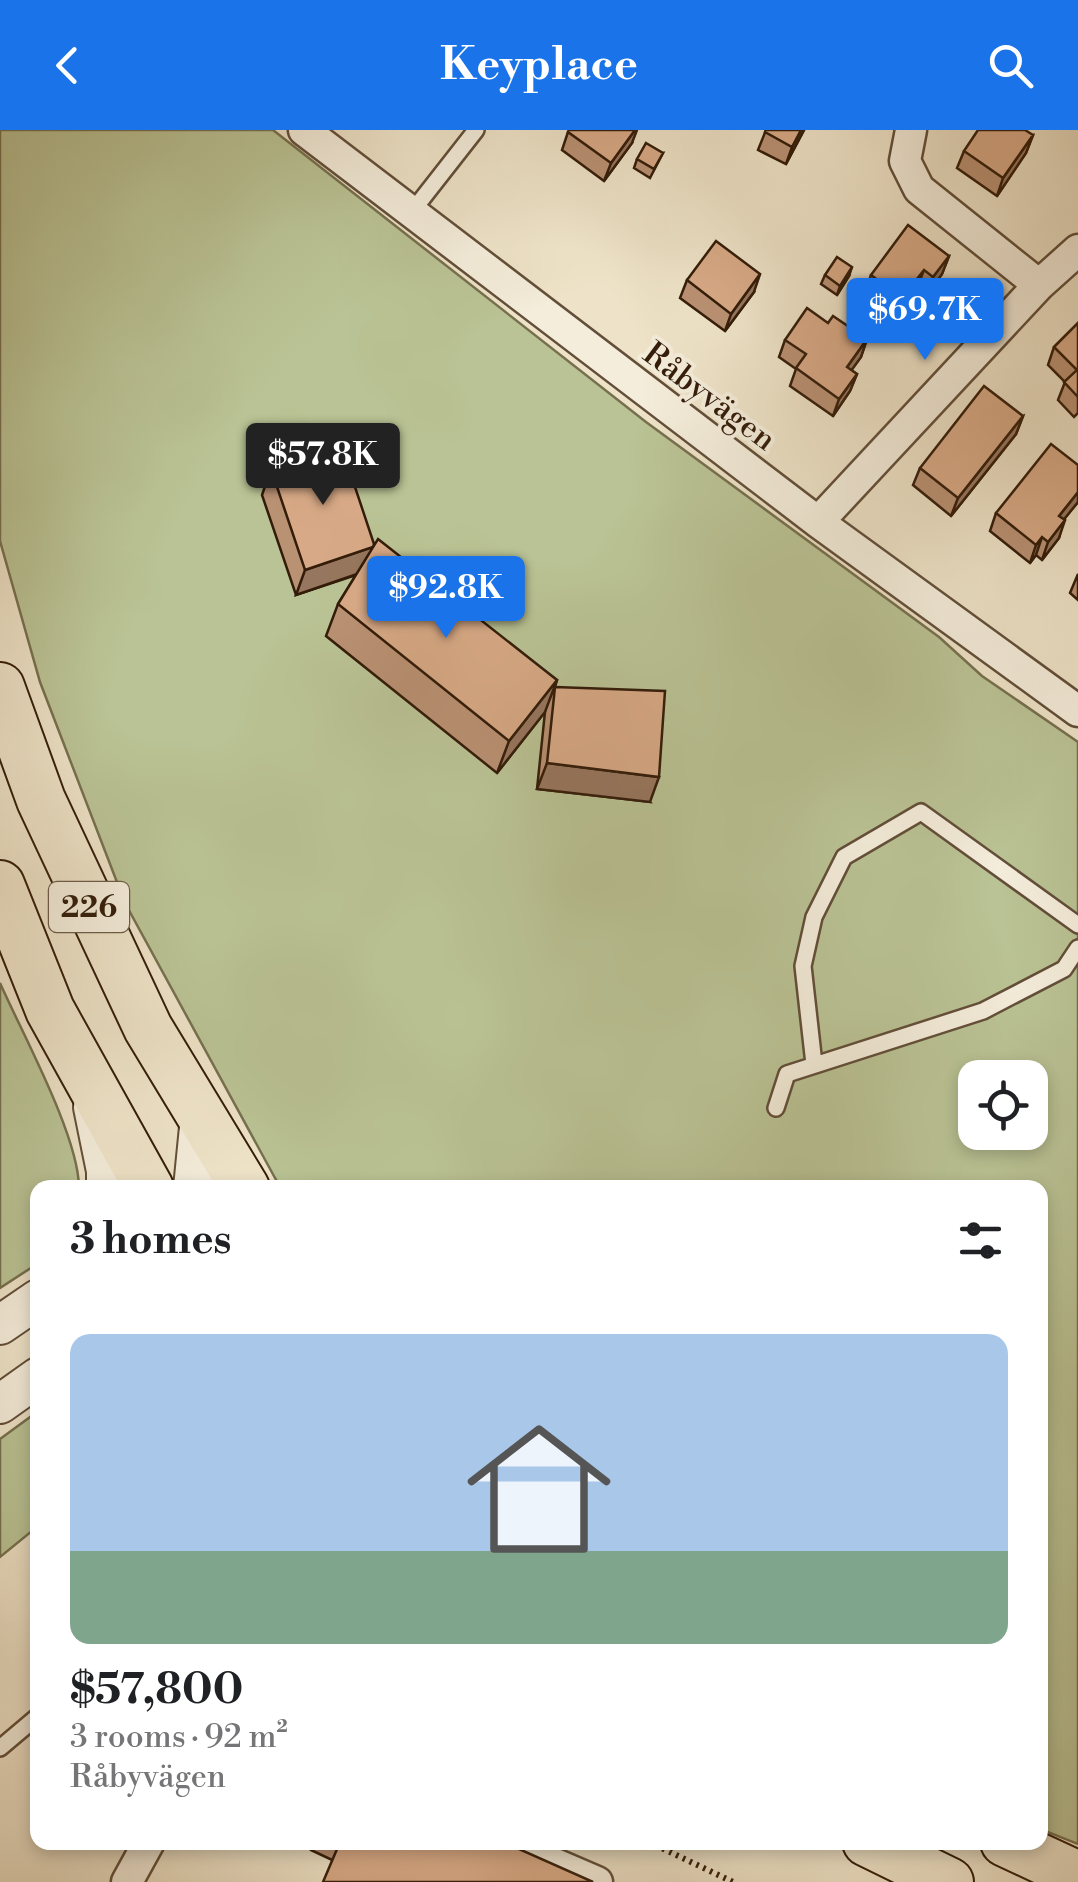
<!DOCTYPE html>
<meta charset="utf-8">
<style>
body{margin:0;font-family:"Libre Bodoni",serif;background:#f6f6f6;color:#202124;height:100vh;display:flex;flex-direction:column;font-size:38px;white-space:nowrap}
*{box-sizing:border-box;margin:0}
p{font-size:32px;color:#757577}
.icon{flex:none;width:55px;height:55px;fill:none;stroke:currentColor;stroke-width:2;stroke-linecap:round;stroke-linejoin:round}
.map{position:relative;flex:1;overflow:hidden}
.details{position:absolute;left:30px;top:1050px;width:1018px;height:670px;display:flex;flex-direction:column;background:#fff;border-radius:20px;box-shadow:0 5px 15px #0003}
.details>*{flex:none}
.controls{position:absolute;left:958px;top:930px;display:grid;gap:20px}
.controls a{display:grid;place-items:center;width:90px;height:90px;border-radius:20px;background:#fff;box-shadow:0 5px 15px #0003;font-size:50px}
.price{position:absolute;translate:-50% -85px;padding:0 22px;border-radius:10px;background:#1a73e8;color:#fff;font-size:32px;line-height:65px;filter:drop-shadow(0 2px 5px #0008)}
.price::after{content:'';position:absolute;left:50%;top:60px;width:30px;height:22px;margin-left:-15px;background:inherit;clip-path:polygon(0 0,100% 0,50% 100%)}
.price.active{background:#222;color:#fff}
ul{padding:0;list-style:none}
li{display:grid;align-content:center;gap:20px;height:530px;padding:0 40px}
li+li{border-top:2px solid #e0e0e0}
li span{display:grid;place-items:center;height:310px;border-radius:20px;color:#555}
li>.icon{margin-inline-start:auto}
span .icon{width:180px;height:180px;fill:#fffc;stroke-width:1}
li b{font-size:42px}
h2{display:flex;justify-content:space-between;align-items:center;height:120px;padding:0 40px;font-size:42px}
header{display:flex;justify-content:space-between;align-items:center;height:130px;padding:0 40px;background:#1a73e8;color:#fff;font-size:45px;font-weight:700}
.map>svg:first-child{display:block}
.green{fill:#bac395;stroke:#76704f;stroke-width:2.5;fill-rule:evenodd}
.lines{fill:none;stroke-linecap:round;stroke-linejoin:round}
.service-casing{stroke:#624e39;stroke-width:20}
.minor-casing{stroke:#624e39;stroke-width:35}
.tertiary-casing{stroke:#624e39;stroke-width:42}
.primary-casing{stroke:#331c09;stroke-width:52}
.path{stroke:#331c09;stroke-width:6;stroke-dasharray:2.5 5;stroke-linecap:butt}
.service{stroke:#f4eddb;stroke-width:15}
.minor{stroke:#f4eddb;stroke-width:30}
.tertiary{stroke:#f4eddb;stroke-width:38}
.primary{stroke:#eee3c8;stroke-width:48}
.wall{fill:#b99173;stroke:#331c09;stroke-width:2.5}
.shaded-wall{fill:#96765e;stroke:#331c09;stroke-width:2.5}
.building{fill:#d7a986;stroke:#331c09;stroke-width:2.5}
.labels{text-anchor:middle;stroke-width:8;stroke-linejoin:round;paint-order:stroke}
.shield{fill:#f4eddb;stroke:#6d5b48;stroke-width:2.5}
.shield-label{font-size:30px;font-weight:bold;fill:#331c09}
.street-label{font-size:32px;fill:#331c09;stroke:#f4eddb}
</style>
<header><svg class="icon" aria-label="back" viewBox="0 0 24 24"><path d="M15 5l-7 7 7 7"/></svg>Keyplace<svg class="icon" aria-label="search" viewBox="0 0 24 24"><circle cx="10" cy="10" r="6"/><path d="M15 15l6 6"/></svg></header>
<div class="map">
<svg width="1078" height="1752" viewBox="0 0 1078 1752">
<rect width="100%" height="100%" fill="#eee3c8"/>
<filter id="stains"><feTurbulence type="fractalNoise" baseFrequency=".002" numOctaves="4"/><feColorMatrix values="0 0 0 0 .2 0 0 0 0 .09 0 0 0 0 .02 0 0 0 .5 -.17"/></filter>
<radialGradient id="worn" r=".72"><stop offset=".6" stop-color="#630" stop-opacity="0"/><stop offset="1" stop-color="#630" stop-opacity=".3"/></radialGradient>
<path class="green" d="M 0,0 L 273,0 L 646,292 L 939,507 L 982,546 L 1078,612 L 1078,1714 L 1040,1699 L 1040,1058 L 281,1058 L 275,1048 L 125,773 L 40,552 L 0,411 ZM 975,948 L 1030,948 L 1030,1002 L 975,1002 Z
M 0,853 C 23,905 78,1005 79,1057 L 38,1058 L 37,1134 L 0,1158 Z
M 37,1282 L 37,1397 L 0,1427 L 0,1309 Z"/>
<g class="lines">
<g class="service-casing">
<path id="service" d="M 411,83 L 476,0
M 814,934 L 803,836 L 814,787 L 844,727 L 921,682 L 1078,795
M 776,978 L 787,944 L 983,881 L 1064,839 L 1078,818
M 0,1618 L 38,1586"/>
</g>
<g class="minor-casing">
<path id="minor" d="M 304,0 L 818,392 L 1078,581
M 911,0 L 905,31 L 919,59 L 1039,155
M 818,392 L 1039,155 L 1078,120
M 504,1712 L 597,1752
M 127,1752 L 149,1712"/>
</g>
<g class="tertiary-casing">
<path id="tertiary" d="M 93,977 L 106,1041 L 106,1058
M 193,1058 L 200,987
M 0,1195 L 38,1169
M 0,1274 L 38,1247"/>
</g>
<g class="primary-casing">
<path id="primary" d="M 0,557 L 41,670 L 148,898 L 245,1058
M 0,755 L 50,880 L 149,1058
M 867,1712 L 949,1752
M 1005,1712 L 1078,1746"/>
</g>
<path class="path" d="M 649,1712 L 733,1752"/>
<use href="#service" class="service"/>
<use href="#minor" class="minor"/>
<use href="#tertiary" class="tertiary"/>
<use href="#primary" class="primary"/>
</g>
<path class="wall" d="M 766,0 L 804,0 L 786,34 L 758,20 Z
M 568,2 L 632,13 L 604,51 L 562,20 Z
M 1033,5 L 1026,23 L 997,66 L 957,38 L 964,21 Z
M 663,23 L 650,48 L 634,38 L 637,29 Z
M 949,126 L 942,144 L 927,165 L 917,158 L 896,186 L 865,162 L 871,145 Z
M 825,145 L 849,146 L 837,165 L 821,154 Z
M 687,150 L 754,162 L 725,201 L 680,168 Z
M 828,193 L 867,209 L 861,227 L 851,240 L 857,244 L 850,261 L 833,286 L 790,256 L 796,239 L 779,227 L 785,210 Z
M 1078,193 L 1078,283 L 1074,287 L 1058,270 L 1065,252 L 1048,235 L 1054,217 Z
M 1023,286 L 1016,304 L 951,386 L 913,355 L 920,338 Z
M 271,339 L 557,550 L 555,557 L 650,672 L 537,659 L 545,582 L 497,643 L 326,506 L 338,474 L 356,445 L 296,465 L 262,365 Z
M 1078,372 L 1064,389 L 1059,408 L 1042,430 L 1036,425 L 1030,433 L 990,401 L 996,383 Z
M 1078,444 L 1078,470 L 1070,463 Z
M 314,1712 L 503,1712 L 332,1730 L 311,1720 Z"/>
<path class="shaded-wall" d="M 635,0 L 637,0 L 632,13 L 604,51 L 611,33 Z
M 801,0 L 804,0 L 786,34 L 792,17 Z
M 1033,5 L 1026,23 L 997,66 L 1003,48 Z
M 949,126 L 942,144 L 927,165 L 933,147 Z
M 852,137 L 849,146 L 837,165 L 840,156 Z
M 924,140 L 917,158 L 896,186 L 902,168 Z
M 760,144 L 754,162 L 725,201 L 731,184 Z
M 867,209 L 861,227 L 841,255 L 847,237 Z
M 857,244 L 850,261 L 833,286 L 839,269 Z
M 1023,286 L 1016,304 L 951,386 L 958,368 Z
M 1078,362 L 1078,372 L 1053,403 L 1059,386 Z
M 1065,390 L 1059,408 L 1042,430 L 1048,412 Z
M 1042,407 L 1036,425 L 1030,433 L 1036,415 Z
M 375,416 L 366,441 L 296,465 L 305,440 Z
M 557,550 L 545,582 L 497,643 L 509,611 Z
M 547,633 L 659,647 L 650,672 L 537,659 Z"/>
<path class="building" d="M 569,0 L 635,0 L 611,33 L 568,2 Z
M 766,0 L 801,0 L 792,17 L 765,2 Z
M 978,0 L 1025,0 L 1033,5 L 1003,48 L 964,21 Z
M 646,13 L 663,23 L 654,39 L 637,29 Z
M 908,95 L 949,126 L 933,147 L 924,140 L 902,168 L 871,145 Z
M 716,111 L 760,144 L 731,184 L 687,150 Z
M 837,127 L 852,137 L 840,156 L 825,145 Z
M 807,178 L 828,193 L 833,186 L 867,209 L 847,237 L 857,244 L 839,269 L 796,238 L 806,224 L 785,210 Z
M 1078,193 L 1078,267 L 1064,252 L 1077,240 L 1054,217 Z
M 984,256 L 1023,286 L 958,368 L 920,338 Z
M 1051,314 L 1078,335 L 1078,362 L 1059,386 L 1065,390 L 1048,412 L 1042,407 L 1036,415 L 996,383 Z
M 341,315 L 374,414 L 373,417 L 305,440 L 271,339 Z
M 378,409 L 557,550 L 509,611 L 338,474 Z
M 555,557 L 665,561 L 659,647 L 547,633 Z
M 340,1712 L 503,1712 L 593,1752 L 323,1752 Z"/>
<g class="labels">
<rect class="shield" x="49" y="752" width="80" height="50" rx="8"/>
<g class="shield-label">
<text x="89" y="787">226</text>
</g>
<g class="street-label">
<text transform="translate(710 266) rotate(37)" y="11">Råbyvägen</text>
</g>
</g>
<rect width="100%" height="100%" filter="url(#stains)"/>
<rect width="100%" height="100%" fill="url(#worn)"/>
</svg>
<div class="controls">
<a><svg class="icon" aria-label="locate" viewBox="0 0 24 24"><circle cx="12" cy="12" r="6"/><path d="M12 2v4M12 18v4M2 12h4M18 12h4"/></svg></a>
</div>
<b class="price" style="left:925px;top:233px">$69.7K</b>
<b class="price active" style="left:323px;top:378px">$57.8K</b>
<b class="price" style="left:446px;top:511px">$92.8K</b>
<section class="details">
<h2>3 homes<svg class="icon" aria-label="filters" viewBox="0 0 24 24"><path d="M4 7h16M4 17h16"/><circle cx="9" cy="7" r="2"/><circle cx="15" cy="17" r="2"/></svg></h2>
<ul>
<li><span style="background:linear-gradient(#a9c7e8 70%,#7fa58c 0)"><svg class="icon" aria-label="home" viewBox="0 0 24 24"><path d="M3 11l9-7 9 7M6 9v11h12V9"/></svg></span><div><b>$57,800</b><p>3 rooms · 92 m²</p><p>Råbyvägen</p></div></li>
</ul>
</section>
</div>
